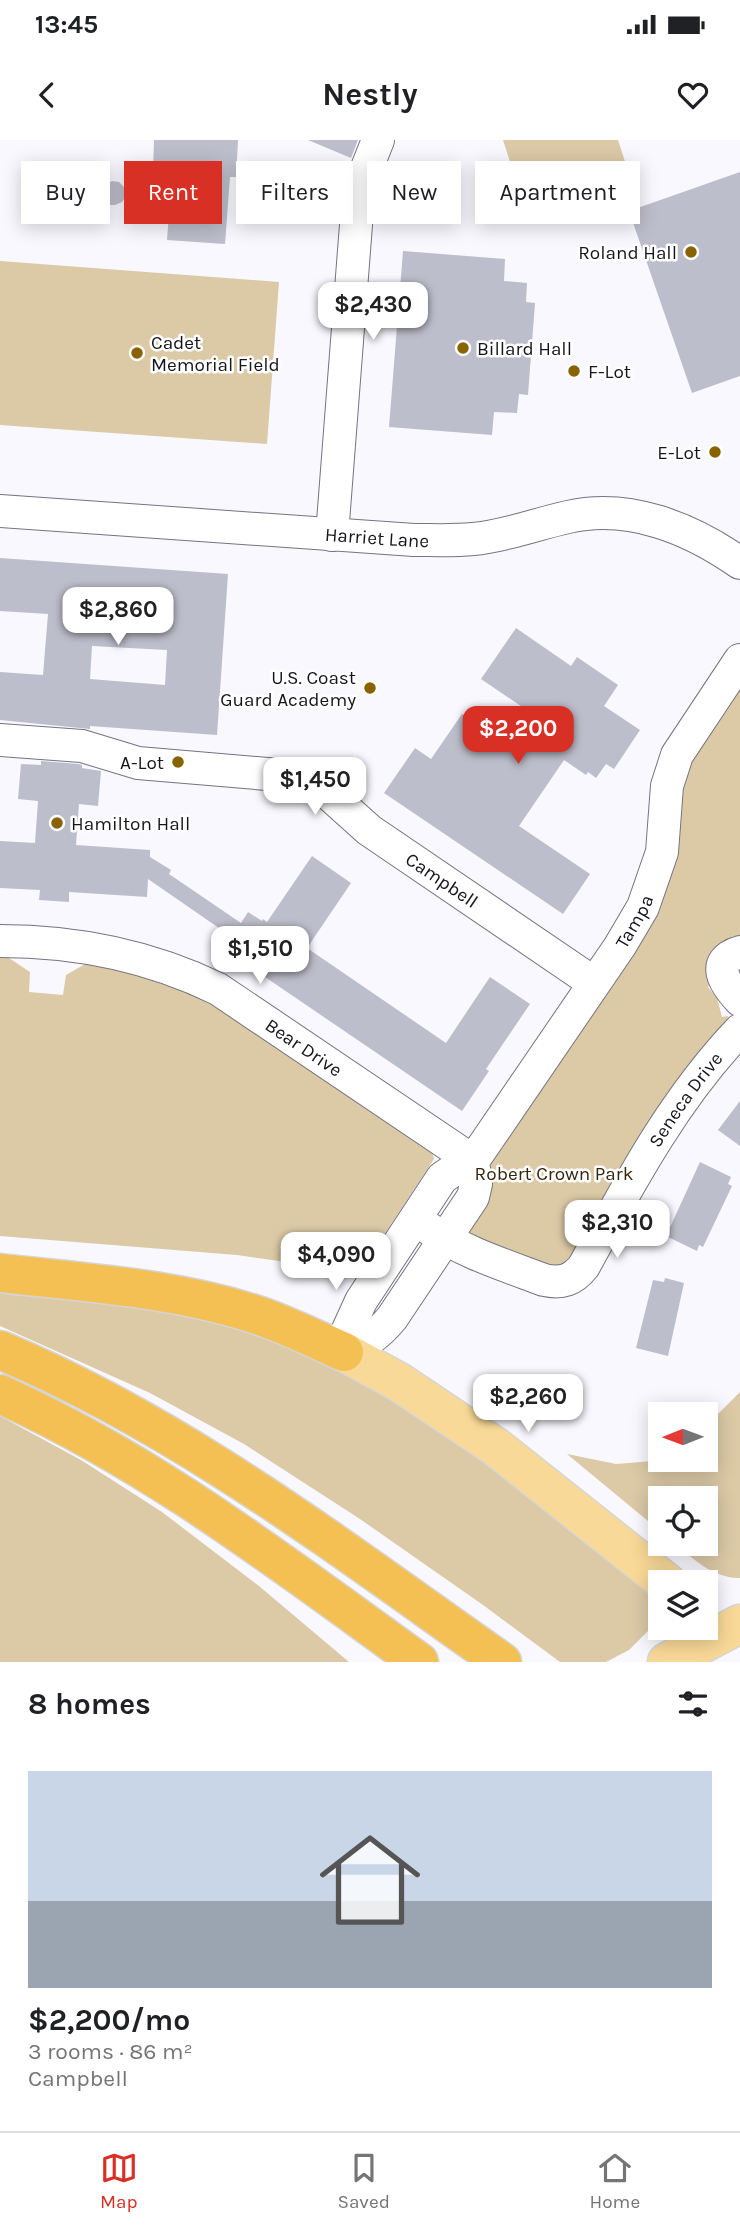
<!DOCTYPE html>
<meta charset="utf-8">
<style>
body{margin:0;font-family:Karla,sans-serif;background:#f2f2f2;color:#202124;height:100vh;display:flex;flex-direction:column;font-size:26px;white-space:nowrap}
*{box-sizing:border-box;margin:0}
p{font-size:23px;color:#757577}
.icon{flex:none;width:38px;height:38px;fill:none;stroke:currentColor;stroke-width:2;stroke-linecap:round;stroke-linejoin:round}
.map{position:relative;height:1522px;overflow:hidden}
.drawer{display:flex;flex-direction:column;background:#fff;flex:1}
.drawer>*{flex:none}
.top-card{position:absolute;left:21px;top:21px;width:698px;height:63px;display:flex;gap:14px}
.needle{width:46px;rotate:269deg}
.buttons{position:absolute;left:648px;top:1262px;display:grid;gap:14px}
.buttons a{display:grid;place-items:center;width:70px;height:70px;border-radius:0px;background:#fff;box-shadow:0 4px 18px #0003;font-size:35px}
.price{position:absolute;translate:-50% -60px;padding:0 16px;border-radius:14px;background:#fff;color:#222;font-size:23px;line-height:46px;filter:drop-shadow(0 2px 4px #0008)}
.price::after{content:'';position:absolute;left:50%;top:42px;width:21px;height:16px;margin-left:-10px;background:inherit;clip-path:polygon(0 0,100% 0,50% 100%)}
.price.selected{background:#d93025;color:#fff}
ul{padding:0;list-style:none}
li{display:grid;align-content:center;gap:14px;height:371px;padding:0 28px}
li+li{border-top:2px solid #e0e0e0}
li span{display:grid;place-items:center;height:217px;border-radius:0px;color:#555}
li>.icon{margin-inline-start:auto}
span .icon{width:126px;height:126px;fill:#fffc;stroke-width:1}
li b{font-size:30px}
h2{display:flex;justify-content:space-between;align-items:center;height:84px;padding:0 28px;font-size:30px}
.pill{padding:0 24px;border-radius:0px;background:#fff;box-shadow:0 4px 18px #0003;font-size:24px;line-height:63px}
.pill.selected{background:#d93025;color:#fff}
.status{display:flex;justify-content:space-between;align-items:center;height:49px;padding:0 35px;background:#fff;direction:ltr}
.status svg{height:19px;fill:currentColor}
header{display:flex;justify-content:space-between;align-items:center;height:91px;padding:0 28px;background:#fff;font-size:32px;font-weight:700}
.tab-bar{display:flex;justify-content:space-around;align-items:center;height:98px;border-top:2px solid #e0e0e0;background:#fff;font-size:19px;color:#757577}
.tab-bar a{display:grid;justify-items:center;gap:4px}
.tab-bar .selected{color:#d93025}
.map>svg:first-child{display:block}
.green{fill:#dcc9a6}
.building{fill:#bdbecb;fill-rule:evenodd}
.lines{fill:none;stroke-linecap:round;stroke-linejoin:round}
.minor-casing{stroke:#737480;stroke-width:34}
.major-casing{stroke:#d5d5d6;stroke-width:41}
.highway-casing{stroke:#d5d5d6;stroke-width:41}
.minor{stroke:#fff;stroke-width:32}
.major{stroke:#f9d998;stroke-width:38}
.highway{stroke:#f5c053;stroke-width:38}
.poi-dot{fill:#886300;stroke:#fff;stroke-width:2.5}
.labels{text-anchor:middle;stroke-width:5;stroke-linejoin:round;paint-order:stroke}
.poi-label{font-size:19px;fill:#15161a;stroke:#fff;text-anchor:end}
.street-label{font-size:19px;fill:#15161a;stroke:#fff}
.park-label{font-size:19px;fill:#34270c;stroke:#fff}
</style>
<div class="status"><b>13:45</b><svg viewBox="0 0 49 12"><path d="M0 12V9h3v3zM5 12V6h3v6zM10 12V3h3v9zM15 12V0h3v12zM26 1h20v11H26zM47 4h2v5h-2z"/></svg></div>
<header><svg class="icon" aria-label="back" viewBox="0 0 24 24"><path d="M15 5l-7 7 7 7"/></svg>Nestly<svg class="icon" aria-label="heart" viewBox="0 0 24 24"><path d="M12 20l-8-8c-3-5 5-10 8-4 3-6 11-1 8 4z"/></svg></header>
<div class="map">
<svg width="740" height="1522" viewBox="0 0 740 1522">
<rect width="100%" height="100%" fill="#f8f8fe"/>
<path class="green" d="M 503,0 L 618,0 L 630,37 L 526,71 Z
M 0,121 L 279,142 L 267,304 L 0,285 Z
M 740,540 L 740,797 L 733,796 L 711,813 L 708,842 L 710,845 L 708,847 L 717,858 L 722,877 L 728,876 L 726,885 L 572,1121 L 554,1129 L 468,1095 L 467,1087 L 490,1041 L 491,1021 L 572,897 L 683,635 Z
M 0,812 L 30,832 L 29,852 L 63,855 L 66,835 L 94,819 L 174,841 L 214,861 L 432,1011 L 434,1019 L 384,1095 L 378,1096 L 349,1137 L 344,1139 L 279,1121 L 237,1115 L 0,1096 Z
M 0,1139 L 157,1157 L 339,1214 L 514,1342 L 630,1434 L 660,1463 L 652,1469 L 654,1481 L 652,1487 L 629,1510 L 606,1522 L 560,1522 L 483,1465 L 360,1379 L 244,1304 L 150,1253 L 0,1186 Z
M 740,1252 L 740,1438 L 738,1438 C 712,1437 695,1420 675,1404 L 705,1404 L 705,1358 L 660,1358 L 660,1391 L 567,1314 L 616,1324 L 665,1320 L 705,1320 L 705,1287 Z
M 0,1276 L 81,1320 L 162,1372 L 259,1446 L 349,1522 L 0,1522 Z"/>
<path class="building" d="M 154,0 L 238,0 L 236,37 L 230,37 L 225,104 L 167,100 L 172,33 L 153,32 Z
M 308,0 L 358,0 L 351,18 Z
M 740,32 L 740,236 L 692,253 L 629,71 Z
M 112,41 L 119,42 L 125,48 L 126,56 L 122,62 L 115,65 L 103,65 L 91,77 L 83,77 L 77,73 L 74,65 L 77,58 L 84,54 L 98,57 L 105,45 Z
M 403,111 L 505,119 L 504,141 L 527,143 L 526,162 L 535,163 L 528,255 L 519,254 L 517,273 L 494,272 L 492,295 L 389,287 Z
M 0,418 L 228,434 L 217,595 L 90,586 L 90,589 L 0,580 L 0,532 L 43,535 L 48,474 L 0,471 ZM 92,506 L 167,510 L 165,545 L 90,539 Z
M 516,488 L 571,526 L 577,517 L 618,545 L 604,566 L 640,590 L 614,629 L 606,624 L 596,638 L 588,632 L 586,635 L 564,620 L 519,686 L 590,734 L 563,774 L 384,653 L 415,608 L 431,619 L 462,574 L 515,610 L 537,577 L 481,539 Z
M 41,621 L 79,624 L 82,625 L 82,628 L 101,631 L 98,666 L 79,664 L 76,705 L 150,710 L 150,717 L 171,730 L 169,734 L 241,783 L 248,772 L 262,781 L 263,779 L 267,782 L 312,716 L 351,743 L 307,808 L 446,903 L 490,837 L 530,864 L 486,929 L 489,931 L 462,971 L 237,818 L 245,806 L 148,739 L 147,757 L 69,752 L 69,762 L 39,760 L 40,750 L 0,748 L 0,701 L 35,703 L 38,661 L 18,659 L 21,624 L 41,625 Z
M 740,961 L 740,1006 L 718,990 Z
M 700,1022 L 731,1037 L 728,1044 L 732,1046 L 703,1107 L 699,1105 L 697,1111 L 666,1096 Z
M 665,1138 L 684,1143 L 668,1216 L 636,1208 L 653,1140 L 664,1142 Z"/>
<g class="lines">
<g class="minor-casing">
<g id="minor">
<path id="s1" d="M 0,371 L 414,400 C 433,400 454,401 473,399 C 506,396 536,384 568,377 C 629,363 690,388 740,423"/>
<path d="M 332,395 L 358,59 L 361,43 L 378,0"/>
<path id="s2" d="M 0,600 L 82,606 L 138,623 L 303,637 L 320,646 L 369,690 L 594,843"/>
<path id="s3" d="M 0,801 C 77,801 148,815 218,849 L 473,1021"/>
<path d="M 740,812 C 709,821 725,844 740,860"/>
<path id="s4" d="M 473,1021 L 476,1044 L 473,1057 L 392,1178 C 378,1195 365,1204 344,1212 L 346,1194 L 361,1161 L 442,1038 L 461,1025 L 473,1021 L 620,806 L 643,767 L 662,712 L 667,646 L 677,615 L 740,520"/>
<path id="s5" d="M 428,1088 C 463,1112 504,1125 544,1140 C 562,1144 573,1140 584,1126 C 630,1042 674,959 740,890"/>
</g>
</g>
<g class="major-casing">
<path id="major" d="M 344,1212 L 399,1242 L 496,1307 L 666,1442
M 667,1522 L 740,1484"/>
</g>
<g class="highway-casing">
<path id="highway" d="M 0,1133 C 87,1143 177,1148 260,1176 C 289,1186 317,1200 344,1212
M 0,1210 C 183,1287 341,1409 502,1522
M 0,1254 C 153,1323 284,1425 419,1522"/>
</g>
<use href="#minor" class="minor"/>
<use href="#major" class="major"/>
<use href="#highway" class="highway"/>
</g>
<g class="poi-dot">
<circle cx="691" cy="112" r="7"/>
<circle cx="463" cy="208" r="7"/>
<circle cx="137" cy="213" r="7"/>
<circle cx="574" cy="231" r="7"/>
<circle cx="715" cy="312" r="7"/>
<circle cx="370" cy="548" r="7"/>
<circle cx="178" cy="622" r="7"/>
<circle cx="57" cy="683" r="7"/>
</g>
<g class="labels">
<g class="poi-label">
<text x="677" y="119">Roland Hall</text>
<text x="151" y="209" text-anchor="start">Cadet<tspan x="151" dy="22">Memorial Field</tspan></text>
<text x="477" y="215" text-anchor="start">Billard Hall</text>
<text x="588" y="238" text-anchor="start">F-Lot</text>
<text x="701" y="319">E-Lot</text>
<text x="356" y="544">U.S. Coast<tspan x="356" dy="22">Guard Academy</tspan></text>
<text x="164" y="629">A-Lot</text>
<text x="71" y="690" text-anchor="start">Hamilton Hall</text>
</g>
<g class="street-label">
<text dy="7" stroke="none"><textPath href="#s1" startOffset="378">Harriet Lane</textPath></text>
<text dy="7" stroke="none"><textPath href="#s2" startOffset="480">Campbell</textPath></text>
<text dy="7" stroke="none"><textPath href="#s4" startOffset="768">Tampa</textPath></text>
<text dy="7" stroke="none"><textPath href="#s3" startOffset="329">Bear Drive</textPath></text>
<text dy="7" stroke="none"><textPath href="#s5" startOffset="368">Seneca Drive</textPath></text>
</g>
<g class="park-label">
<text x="554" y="1040">Robert Crown Park</text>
</g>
</g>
</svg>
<div class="buttons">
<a><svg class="needle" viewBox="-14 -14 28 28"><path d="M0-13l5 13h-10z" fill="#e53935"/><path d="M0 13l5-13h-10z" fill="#757577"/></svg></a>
<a><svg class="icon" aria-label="locate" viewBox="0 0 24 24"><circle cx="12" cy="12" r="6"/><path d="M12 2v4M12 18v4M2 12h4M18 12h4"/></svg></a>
<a><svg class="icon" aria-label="layers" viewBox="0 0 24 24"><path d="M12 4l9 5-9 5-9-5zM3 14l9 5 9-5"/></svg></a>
</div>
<b class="price" style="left:373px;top:202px">$2,430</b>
<b class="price" style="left:118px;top:507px">$2,860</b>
<b class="price selected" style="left:518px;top:626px">$2,200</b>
<b class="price" style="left:315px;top:677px">$1,450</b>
<b class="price" style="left:260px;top:846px">$1,510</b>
<b class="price" style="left:617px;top:1120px">$2,310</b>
<b class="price" style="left:336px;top:1152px">$4,090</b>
<b class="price" style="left:528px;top:1294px">$2,260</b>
<div class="top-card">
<a class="pill">Buy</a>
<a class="pill selected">Rent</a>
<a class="pill">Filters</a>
<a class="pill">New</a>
<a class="pill">Apartment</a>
</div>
</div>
<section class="drawer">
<h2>8 homes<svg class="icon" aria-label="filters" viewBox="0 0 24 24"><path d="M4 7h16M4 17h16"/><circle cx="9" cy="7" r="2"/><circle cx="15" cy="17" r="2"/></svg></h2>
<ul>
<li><span style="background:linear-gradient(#c9d6e8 60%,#9aa5b1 0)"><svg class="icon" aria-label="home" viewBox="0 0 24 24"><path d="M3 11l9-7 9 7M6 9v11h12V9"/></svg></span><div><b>$2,200/mo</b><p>3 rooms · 86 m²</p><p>Campbell</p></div></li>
</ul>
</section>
<nav class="tab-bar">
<a class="selected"><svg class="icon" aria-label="map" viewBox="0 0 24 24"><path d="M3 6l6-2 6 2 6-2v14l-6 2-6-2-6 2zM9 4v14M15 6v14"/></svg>Map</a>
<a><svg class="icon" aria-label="saved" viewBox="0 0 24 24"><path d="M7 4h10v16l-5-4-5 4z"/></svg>Saved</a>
<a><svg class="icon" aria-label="home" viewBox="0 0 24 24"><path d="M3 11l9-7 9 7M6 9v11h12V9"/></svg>Home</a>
</nav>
